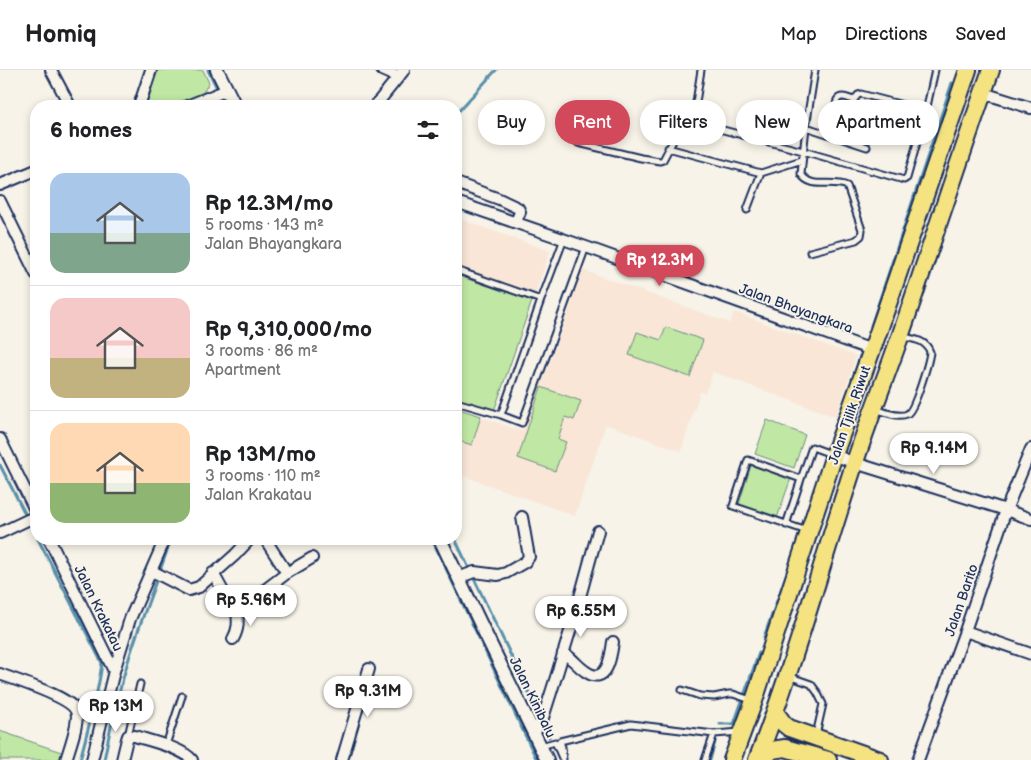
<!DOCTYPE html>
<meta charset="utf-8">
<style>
body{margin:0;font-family:"Balsamiq Sans",sans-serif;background:#f6f6f6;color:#202124;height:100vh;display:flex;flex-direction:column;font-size:19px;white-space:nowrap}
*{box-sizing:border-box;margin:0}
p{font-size:16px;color:#757577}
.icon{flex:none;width:28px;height:28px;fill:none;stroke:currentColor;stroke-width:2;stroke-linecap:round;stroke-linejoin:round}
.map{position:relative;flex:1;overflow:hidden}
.details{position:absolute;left:30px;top:30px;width:432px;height:445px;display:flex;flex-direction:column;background:#fff;border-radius:20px;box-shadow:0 2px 8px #0003}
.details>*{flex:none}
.top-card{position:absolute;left:478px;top:30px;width:475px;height:45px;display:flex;gap:10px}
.price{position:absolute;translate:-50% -42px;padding:0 11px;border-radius:18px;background:#fff;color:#222;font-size:16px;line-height:32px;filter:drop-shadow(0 1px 2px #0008)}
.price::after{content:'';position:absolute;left:50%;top:30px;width:15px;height:11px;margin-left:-8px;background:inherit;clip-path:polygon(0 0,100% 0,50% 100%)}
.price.current{background:#d1495b;color:#fff}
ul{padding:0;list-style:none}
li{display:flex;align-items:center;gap:15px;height:125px;padding:0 20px}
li+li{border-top:1px solid #e0e0e0}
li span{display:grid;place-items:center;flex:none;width:140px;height:100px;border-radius:15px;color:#555}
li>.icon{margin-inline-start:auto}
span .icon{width:60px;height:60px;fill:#fffc;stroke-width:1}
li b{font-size:21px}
h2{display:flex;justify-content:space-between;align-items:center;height:60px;padding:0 20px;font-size:21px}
.chip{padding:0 18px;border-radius:22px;background:#fff;box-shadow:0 2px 8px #0003;font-size:18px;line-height:45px}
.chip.current{background:#d1495b;color:#fff}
header{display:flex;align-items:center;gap:30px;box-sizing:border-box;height:70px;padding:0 25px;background:#fff;border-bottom:1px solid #e0e0e0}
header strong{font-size:24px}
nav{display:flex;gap:28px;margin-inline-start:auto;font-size:18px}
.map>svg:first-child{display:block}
.built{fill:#f9e6d7}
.green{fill:#c0e7a3;stroke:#6e8b80}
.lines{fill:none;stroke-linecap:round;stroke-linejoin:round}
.stream{stroke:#5890ab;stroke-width:3}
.service-casing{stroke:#1b2f5e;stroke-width:9}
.minor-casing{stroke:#1b2f5e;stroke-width:14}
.tertiary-casing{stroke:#1b2f5e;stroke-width:16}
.trunk-casing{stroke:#1b2f5e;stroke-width:20}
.service{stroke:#f7f3e8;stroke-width:5}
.minor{stroke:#f7f3e8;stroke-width:10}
.tertiary{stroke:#f7f3e8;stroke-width:12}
.trunk{stroke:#f5e382;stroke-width:16}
.labels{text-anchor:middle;stroke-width:4;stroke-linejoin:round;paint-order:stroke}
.street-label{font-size:14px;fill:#1b2f5e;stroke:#f7f3e8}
</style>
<header>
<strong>Homiq</strong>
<nav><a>Map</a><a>Directions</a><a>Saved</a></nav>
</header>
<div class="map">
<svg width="1031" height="690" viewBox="0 0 1031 690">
<rect width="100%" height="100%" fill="#f7f3e8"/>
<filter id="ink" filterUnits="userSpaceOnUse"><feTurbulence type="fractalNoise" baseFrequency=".02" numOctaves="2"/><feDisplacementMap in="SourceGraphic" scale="10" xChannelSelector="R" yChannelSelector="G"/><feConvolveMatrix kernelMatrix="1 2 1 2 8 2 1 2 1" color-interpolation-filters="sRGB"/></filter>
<g filter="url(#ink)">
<path class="built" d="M 456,148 L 550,181 L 494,341 L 456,330 Z
M 583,200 L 730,253 L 734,242 L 856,286 L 836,347 L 713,302 L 705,323 L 700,322 L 681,381 L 606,354 L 575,446 L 456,403 L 456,339 L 522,361 L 548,298 Z"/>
<path class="green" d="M 158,0 L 203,0 L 209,13 L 202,24 L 172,36 L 146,36 Z
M 456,205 L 532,231 L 494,341 L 456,330 Z
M 666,257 L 703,270 L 690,307 L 629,285 L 637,262 L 661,270 Z
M 541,317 L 581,331 L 574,350 L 565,347 L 558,369 L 566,372 L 555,401 L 518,388 Z
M 456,338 L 481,346 L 472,375 L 456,370 Z
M 767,350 L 805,365 L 794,398 L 755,384 Z
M 751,395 L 791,408 L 777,448 L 739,434 Z
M 0,661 L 64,683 L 62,690 L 0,690 Z"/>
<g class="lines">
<path class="stream" d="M 208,0 L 226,36
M 456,44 L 496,0
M 871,256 L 952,13
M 853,309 L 860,286
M 0,395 L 36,465
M 38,469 L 102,593 C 98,626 88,658 80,690
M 432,469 L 537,690
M 455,469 L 538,642
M 764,567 L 792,489
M 720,654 L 734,654 L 759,583
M 544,656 L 549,667
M 555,679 L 560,690
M 104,690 C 112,648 122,607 136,567 C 147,534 160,502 171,469
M 710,690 L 715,672"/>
<g class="service-casing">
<path id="service" d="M 693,52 L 803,81 L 904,110 L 907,108 L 926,41 L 935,0
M 806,57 L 867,77
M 830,65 L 837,30 C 841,24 849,29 854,30
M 847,70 L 854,30 L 858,25 L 861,24 L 926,41
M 578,73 L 641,88 L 660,91 L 663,90 L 674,69 L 693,52 L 701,0
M 668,78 L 761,103 L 802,90
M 747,140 L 761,103
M 564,169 L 541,230 L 501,345 L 522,353 L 586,177
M 810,182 L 856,170 L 861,166 L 862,160 L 847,116 C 832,109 811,120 801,104 L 806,57 L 815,0
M 456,200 L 541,230
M 456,332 L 501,345
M 876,339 C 884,342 898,348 907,344 C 915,340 929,291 930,282 C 926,270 914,269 903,267
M 786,455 L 801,409
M 807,461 L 733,436 L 748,390 L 801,409 L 812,377 L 831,384
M 791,607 L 811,614 L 817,622 L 823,634 L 816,665
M 682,620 L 700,626 L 714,627 L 729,624 L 733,624 L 751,630
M 128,666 L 140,614
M 166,675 L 182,626
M 541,676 L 555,672 L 562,688
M 563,690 L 562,677 L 560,671 L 631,654 L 714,664
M 705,690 L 714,664 L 741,662"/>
</g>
<g class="minor-casing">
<path id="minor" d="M 51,0 L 70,36
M 382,0 L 398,7
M 983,23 L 1031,38
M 139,36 L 151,0
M 187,36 L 227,20
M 375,36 L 404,0
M 456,113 L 499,129 L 518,138 L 520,142 L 516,152
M 0,115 L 36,100
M 0,131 L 36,204
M 456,132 L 586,177 L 872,280
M 0,369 L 36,442
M 834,385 L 855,393 L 1006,440 L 1031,449
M 0,463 L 36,446
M 49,469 L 114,601
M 152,501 L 189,520 L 199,517 L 235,485 L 250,469
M 213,503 L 224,523 L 234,538 L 241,538 L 287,503 L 265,469
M 287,503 L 312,488
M 458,508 L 474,502 L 498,505 L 506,503 L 525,492 L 529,487 L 522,447
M 965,561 L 1031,584
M 233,569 C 239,558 238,552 237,539
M 563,583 C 574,589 576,595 585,601 C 607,617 611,587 613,572
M 0,604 C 15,610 71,627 76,641 C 80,651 69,679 66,690
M 534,663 L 542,651 L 556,607 L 575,545 L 598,461
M 92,690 L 114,601 L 130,549 L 165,469
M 122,690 L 127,669 L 128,666 L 135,666 C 150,671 183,678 192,690
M 342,690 L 369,599
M 918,690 L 965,561 L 1006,440 L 1031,379"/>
</g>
<g class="tertiary-casing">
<path id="tertiary" d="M 217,0 L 235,36
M 440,469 L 483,559 L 547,690"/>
</g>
<g class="trunk-casing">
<path id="trunk" d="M 775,642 L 784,654 L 789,658 L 880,690
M 732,690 L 754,631 L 834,385 L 879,260 L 968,0
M 757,690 C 795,593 822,491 855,392 C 869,349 886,307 901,264 C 931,176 960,88 991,0
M 762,690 L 772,680 L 785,678 L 828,690"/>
</g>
<use href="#service" class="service"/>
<use href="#minor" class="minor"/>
<use href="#tertiary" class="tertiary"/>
<use href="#trunk" class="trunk"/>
</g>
</g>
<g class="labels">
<g class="street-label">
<text transform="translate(796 238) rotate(20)" y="5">Jalan Bhayangkara</text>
<text transform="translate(849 345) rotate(-71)" y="5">Jalan Tjilik Riwut</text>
<text transform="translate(961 530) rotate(-71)" y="5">Jalan Barito</text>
<text transform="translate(99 538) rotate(64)" y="5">Jalan Krakatau</text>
<text transform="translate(533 627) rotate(64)" y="5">Jalan Kinibalu</text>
</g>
</g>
</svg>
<b class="price current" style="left:660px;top:217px">Rp 12.3M</b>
<b class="price" style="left:934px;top:405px">Rp 9.14M</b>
<b class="price" style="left:251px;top:557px">Rp 5.96M</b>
<b class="price" style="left:581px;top:568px">Rp 6.55M</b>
<b class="price" style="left:368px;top:648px">Rp 9.31M</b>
<b class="price" style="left:116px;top:663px">Rp 13M</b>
<div class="top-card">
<a class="chip">Buy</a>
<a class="chip current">Rent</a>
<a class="chip">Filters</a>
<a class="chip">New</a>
<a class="chip">Apartment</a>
</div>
<section class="details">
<h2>6 homes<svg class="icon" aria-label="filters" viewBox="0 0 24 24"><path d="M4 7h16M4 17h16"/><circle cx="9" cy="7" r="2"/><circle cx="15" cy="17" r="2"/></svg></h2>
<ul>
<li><span style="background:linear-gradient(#a9c7e8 60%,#7fa58c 0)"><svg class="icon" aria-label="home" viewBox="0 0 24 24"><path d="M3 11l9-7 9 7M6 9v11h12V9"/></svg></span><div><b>Rp 12.3M/mo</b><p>5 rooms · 143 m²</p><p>Jalan Bhayangkara</p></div></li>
<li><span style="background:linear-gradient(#f6c9c9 60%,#c2b280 0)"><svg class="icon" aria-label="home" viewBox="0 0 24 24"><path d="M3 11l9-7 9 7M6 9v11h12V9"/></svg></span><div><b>Rp 9,310,000/mo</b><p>3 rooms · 86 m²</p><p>Apartment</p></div></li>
<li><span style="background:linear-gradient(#ffd9b3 60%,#8fb573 0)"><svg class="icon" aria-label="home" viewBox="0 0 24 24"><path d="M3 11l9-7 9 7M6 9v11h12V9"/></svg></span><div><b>Rp 13M/mo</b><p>3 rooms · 110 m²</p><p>Jalan Krakatau</p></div></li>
</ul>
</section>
</div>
